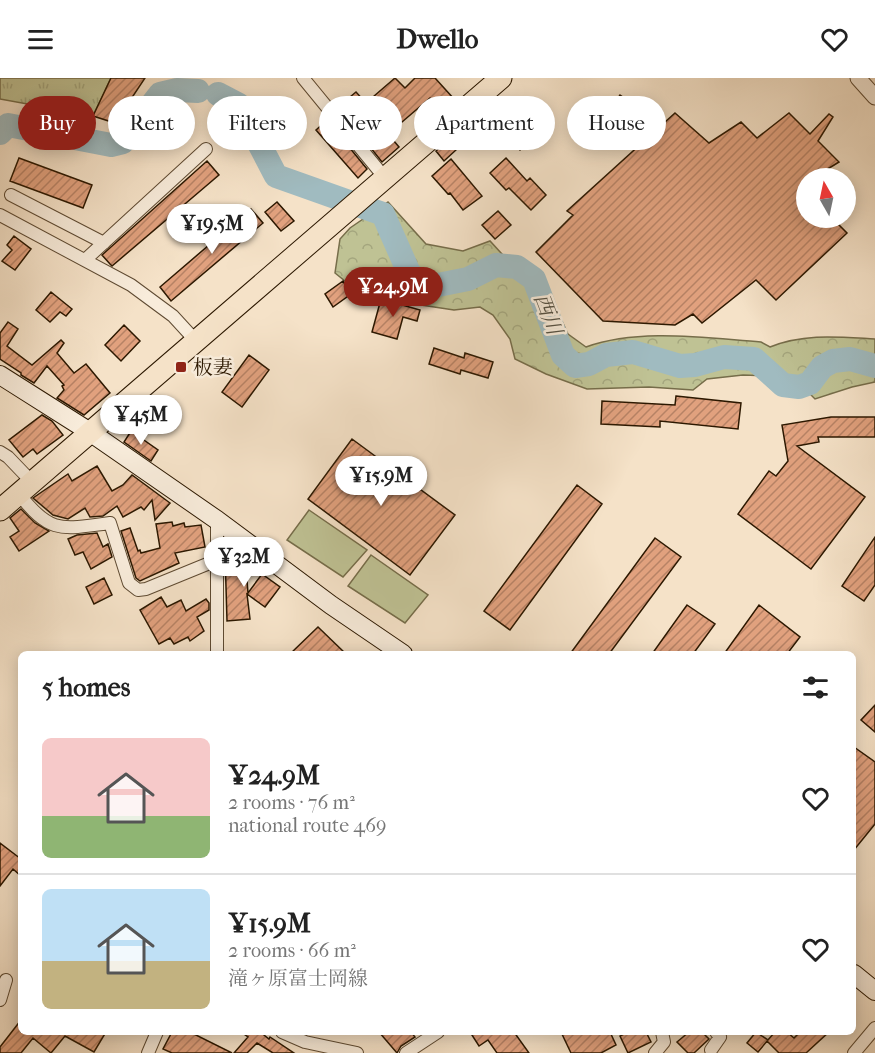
<!DOCTYPE html>
<meta charset="utf-8">
<style>
body{margin:0;font-family:"IM FELL French Canon","Noto Serif JP",serif;background:#f6f6f6;color:#222;height:100vh;display:flex;flex-direction:column;font-size:22px;white-space:nowrap}
*{box-sizing:border-box;margin:0}
p{font-size:20px;color:#767676}
.icon{flex:none;width:33px;height:33px;fill:none;stroke:currentColor;stroke-width:2;stroke-linecap:round;stroke-linejoin:round}
.map{position:relative;flex:1;overflow:hidden}
.panel{position:absolute;left:18px;top:573px;width:838px;height:384px;display:flex;flex-direction:column;background:#fff;border-radius:9px;box-shadow:0 3px 15px #0003}
.panel>*{flex:none}
.top-card{position:absolute;left:18px;top:18px;width:840px;height:54px;display:flex;gap:12px}
.needle{width:39px;rotate:351deg}
.buttons{position:absolute;left:796px;top:90px;display:grid;gap:12px}
.buttons a{display:grid;place-items:center;width:60px;height:60px;border-radius:50%;background:#fff;box-shadow:0 3px 15px #0003;font-size:30px}
.price{position:absolute;translate:-50% -51px;padding:0 14px;border-radius:21px;background:#fff;color:#222;font-size:20px;line-height:39px;filter:drop-shadow(0 2px 3px #0008)}
.price::after{content:'';position:absolute;left:50%;top:36px;width:18px;height:14px;margin-left:-9px;background:inherit;clip-path:polygon(0 0,100% 0,50% 100%)}
.price.on{background:#8f2418;color:#fff}
ul{padding:0;list-style:none}
li{display:flex;align-items:center;gap:18px;height:150px;padding:0 24px}
li+li{border-top:2px solid #e0e0e0}
li span{display:grid;place-items:center;flex:none;width:168px;height:120px;border-radius:9px;color:#555}
li>.icon{margin-inline-start:auto}
span .icon{width:72px;height:72px;fill:#fffc;stroke-width:1}
li b{font-size:26px}
h2{display:flex;justify-content:space-between;align-items:center;height:72px;padding:0 24px;font-size:26px}
.chip{padding:0 21px;border-radius:27px;background:#fff;box-shadow:0 3px 15px #0003;font-size:21px;line-height:54px}
.chip.on{background:#8f2418;color:#fff}
header{display:flex;justify-content:space-between;align-items:center;height:78px;padding:0 24px;background:#fff;font-size:27px;font-weight:700}
.map>svg:first-child{display:block}
.grass{fill:url(#grass-tufts);stroke:#766d4a;stroke-width:1.5}
.forest{fill:url(#forest-crowns);stroke:#766d4a;stroke-width:1.5}
.pitch{fill:#bfc294;stroke:#766d4a;stroke-width:1.5}
.lines{fill:none;stroke-linecap:round;stroke-linejoin:round}
.river{stroke:#a0bbc0;stroke-width:24}
.building{fill:url(#building-hatch);stroke:#2c1800;stroke-width:1.5}
.minor-casing{stroke:#5e4a32;stroke-width:14}
.tertiary-casing{stroke:#5e4a32;stroke-width:17}
.secondary-casing{stroke:#2c1800;stroke-width:20}
.trunk-casing{stroke:#2c1800;stroke-width:23}
.minor{stroke:#f8ecdb;stroke-width:12}
.tertiary{stroke:#f8ecdb;stroke-width:15}
.secondary{stroke:#f8ecdb;stroke-width:18}
.trunk{stroke:#f5e2c8;stroke-width:21}
.poi-dot{fill:#8f2418;stroke:#f8ecdb;stroke-width:2}
.labels{text-anchor:middle;stroke-width:5;stroke-linejoin:round;paint-order:stroke}
.poi-label{font-size:20px;fill:#2c1800;stroke:#f8ecdb;text-anchor:start}
.water-label{font-size:21px;font-style:italic;fill:#555143;stroke:#f8ecdb}
</style>
<header><svg class="icon" aria-label="menu" viewBox="0 0 24 24"><path d="M4 6h16M4 12h16M4 18h16"/></svg>Dwello<svg class="icon" aria-label="heart" viewBox="0 0 24 24"><path d="M12 20l-8-8c-3-5 5-10 8-4 3-6 11-1 8 4z"/></svg></header>
<div class="map">
<svg width="875" height="975" viewBox="0 0 875 975">
<defs>
<pattern id="grass-tufts" width="24" height="20" patternUnits="userSpaceOnUse" patternTransform="scale(1.5)"><rect width="24" height="20" fill="#bfc294"/><path d="M3 7l-1-3M5 7V3M7 7l1-3M15 17l-1-3M17 17v-4M19 17l1-3" fill="none" stroke="#a4a67e"/></pattern>
<pattern id="forest-crowns" width="20" height="18" patternUnits="userSpaceOnUse" patternTransform="scale(1.5)"><rect width="20" height="18" fill="#bfc294"/><path d="M2 6a3 3 0 1 1 6 0M12 15a3 3 0 1 1 6 0" fill="none" stroke="#a4a67e"/></pattern>
<pattern id="building-hatch" width="6" height="6" patternUnits="userSpaceOnUse" patternTransform="scale(1.5)"><rect width="6" height="6" fill="#e1a17e"/><path d="M-1 1l2-2M0 6l6-6M5 7l2-2" fill="none" stroke="#b78265"/></pattern>
</defs>
<rect width="100%" height="100%" fill="#f5e2c8"/>
<filter id="stains"><feTurbulence type="fractalNoise" baseFrequency=".00333" numOctaves="4"/><feColorMatrix values="0 0 0 0 .2 0 0 0 0 .09 0 0 0 0 .02 0 0 0 .5 -.17"/></filter>
<radialGradient id="worn" r=".72"><stop offset=".6" stop-color="#630" stop-opacity="0"/><stop offset="1" stop-color="#630" stop-opacity=".3"/></radialGradient>
<path class="grass" d="M 0,0 L 111,0 L 93,38 L 0,21 Z"/>
<path class="forest" d="M 388,124 L 426,166 L 463,173 L 490,163 L 560,239 L 568,256 L 586,269 C 639,250 705,260 761,264 L 770,269 C 804,255 839,259 875,261 L 875,304 L 852,309 L 815,321 L 793,299 L 743,297 L 707,301 L 693,312 L 649,309 L 587,311 L 546,296 L 515,281 L 510,261 L 493,237 L 480,229 L 454,232 L 381,221 L 360,215 L 335,195 L 340,161 L 350,150 Z"/>
<path class="pitch" d="M 309,432 L 367,472 L 343,499 L 287,462 Z
M 371,477 L 428,517 L 405,545 L 348,508 Z"/>
<g class="lines">
<path class="river" d="M 218,16 L 239,27 L 276,98 L 383,136 L 410,197 L 433,208 L 468,201 L 496,187 L 517,189 L 534,201 L 563,277 L 575,288 L 589,286 L 606,277 L 633,274 L 680,288 L 695,287 L 724,279 L 754,281 L 783,307 L 799,309 L 810,305 L 822,289 L 833,283 L 850,281 L 875,288
M 0,55 L 8,47 L 111,67 L 123,64 L 160,16 L 177,12 L 198,13"/>
</g>
<path class="building" d="M 111,0 L 145,0 L 115,45 L 93,38 Z
M 395,0 L 405,10 L 415,0 L 435,0 L 454,21 L 441,32 L 430,20 L 388,56 L 399,69 L 382,84 L 338,29 L 356,14 L 366,25 Z
M 620,17 L 633,26 L 627,36 L 613,27 Z
M 532,34 L 546,50 L 520,72 L 506,56 Z
M 675,35 L 709,65 L 741,44 L 757,60 L 789,35 L 810,56 L 829,36 L 833,39 L 818,63 L 839,84 L 813,100 L 807,100 L 807,140 L 832,140 L 847,155 L 776,222 L 756,202 L 702,245 L 693,236 L 675,247 L 603,243 L 536,174 L 573,137 L 567,133 Z
M 327,42 L 367,91 L 358,100 L 316,52 Z
M 462,52 L 469,60 L 444,83 L 436,73 Z
M 19,80 L 92,107 L 83,130 L 10,103 Z
M 506,80 L 527,103 L 530,100 L 546,117 L 531,132 L 509,110 L 506,112 L 490,95 Z
M 451,81 L 482,118 L 463,132 L 450,115 L 448,116 L 432,98 Z
M 207,83 L 219,97 L 112,188 L 110,186 L 102,177 Z
M 277,124 L 294,143 L 281,153 L 265,134 Z
M 251,131 L 263,145 L 171,223 L 160,209 Z
M 498,133 L 511,147 L 495,161 L 482,147 Z
M 14,158 L 31,171 L 15,192 L 2,183 L 12,172 L 7,167 Z
M 343,203 L 351,216 L 333,229 L 325,216 Z
M 51,214 L 72,231 L 66,238 L 60,234 L 50,244 L 36,232 Z
M 381,221 L 420,232 L 417,243 L 403,239 L 397,261 L 372,254 Z
M 8,244 L 18,251 L 7,268 L 32,287 L 61,262 L 64,265 L 57,275 L 74,295 L 86,286 L 110,315 L 84,337 L 57,320 L 64,312 L 62,308 L 64,307 L 47,288 L 34,305 L 21,297 L 21,295 L 0,281 L 0,255 Z
M 124,247 L 140,263 L 121,283 L 105,267 Z
M 434,270 L 464,280 L 465,275 L 493,284 L 488,300 L 461,292 L 460,296 L 429,286 Z
M 249,277 L 269,292 L 242,329 L 222,314 Z
M 676,318 L 741,325 L 738,351 L 660,343 L 660,349 L 601,346 L 602,323 L 675,327 Z
M 42,337 L 52,343 L 63,357 L 37,376 L 33,371 L 23,379 L 9,362 Z
M 831,339 L 875,339 L 875,359 L 818,359 L 819,364 L 797,368 L 865,419 L 811,491 L 738,436 L 769,393 L 776,398 L 788,383 L 782,347 Z
M 131,353 L 158,372 L 151,383 L 124,364 Z
M 352,361 L 455,437 L 410,497 L 308,421 Z
M 97,388 L 112,413 L 123,407 L 132,397 L 170,425 L 155,442 L 152,422 L 144,432 L 141,429 L 123,439 L 117,428 L 103,438 L 90,439 L 85,430 L 68,441 L 53,437 L 33,420 L 68,396 L 72,403 Z
M 577,407 L 602,426 L 510,552 L 484,533 Z
M 21,431 L 35,445 L 49,453 L 19,473 L 10,459 L 19,453 L 10,440 Z
M 172,444 L 173,448 L 184,445 L 185,449 L 201,447 L 205,469 L 175,475 L 179,485 L 140,503 L 136,500 L 121,453 L 130,450 L 138,473 L 140,472 L 141,475 L 160,470 L 156,446 Z
M 97,455 L 103,469 L 108,466 L 112,479 L 91,491 L 83,474 L 75,477 L 68,461 L 77,457 Z
M 875,459 L 875,507 L 864,523 L 842,508 Z
M 655,460 L 681,479 L 609,576 L 570,576 Z
M 241,474 L 245,477 L 248,515 L 262,496 L 280,509 L 265,529 L 247,516 L 250,541 L 227,543 L 225,475 Z
M 104,500 L 112,517 L 94,526 L 86,509 Z
M 161,519 L 167,529 L 181,522 L 186,533 L 206,521 L 209,525 L 209,532 L 197,539 L 204,553 L 190,563 L 188,559 L 174,566 L 170,560 L 159,566 L 140,532 Z
M 687,527 L 715,546 L 693,576 L 652,576 Z
M 759,527 L 800,559 L 787,576 L 724,576 Z
M 318,549 L 346,576 L 290,576 Z
M 875,627 L 875,654 L 861,642 Z
M 854,669 L 875,684 L 875,746 L 854,772 Z
M 0,765 L 21,781 L 21,798 L 13,791 L 0,808 Z
M 21,942 L 21,954 L 106,954 L 94,974 L 65,958 L 51,975 L 33,960 L 21,975 L 0,975 L 0,969 Z
M 172,954 L 190,954 L 232,975 L 172,975 L 163,971 Z
M 241,954 L 267,954 L 264,957 L 269,961 L 270,959 L 294,975 L 273,975 L 257,965 L 247,975 L 234,975 L 248,959 Z
M 379,954 L 411,954 L 415,959 L 401,968 L 397,975 Z
M 470,954 L 514,954 L 529,975 L 497,975 L 488,962 L 479,968 Z
M 561,954 L 610,954 L 616,967 L 601,975 L 571,975 Z
M 628,954 L 646,954 L 651,964 L 628,975 L 620,958 Z
M 689,954 L 702,954 L 709,961 L 694,975 L 688,975 L 677,964 Z
M 756,954 L 768,962 L 758,974 L 747,965 Z
M 775,954 L 787,954 L 794,960 L 800,954 L 829,954 L 806,975 L 779,975 L 767,963 Z"/>
<g class="lines">
<g class="minor-casing">
<path id="minor" d="M 303,0 L 385,100
M 11,117 L 104,165
M 0,137 L 131,207 L 173,238 L 195,262
M 85,182 L 206,71
M 0,374 L 8,379 L 32,404
M 19,416 C 51,457 62,451 110,445 L 129,505 L 138,512 L 146,511 L 217,482
M 217,576 L 217,442
M 0,922 L 6,902
M 282,954 L 305,964 L 357,975
M 711,972 L 720,959 L 716,954
M 148,975 L 157,954
M 406,975 L 438,954
M 655,975 L 664,964 L 662,954
M 854,975 L 875,950"/>
</g>
<g class="tertiary-casing">
<path id="tertiary" d="M 858,0 L 875,19"/>
</g>
<g class="secondary-casing">
<path id="secondary" d="M 0,297 L 90,354 L 217,442 L 331,527 L 403,576
M 854,896 L 875,913"/>
</g>
<g class="trunk-casing">
<path id="trunk" d="M 0,432 L 501,0"/>
</g>
<use href="#minor" class="minor"/>
<use href="#tertiary" class="tertiary"/>
<use href="#secondary" class="secondary"/>
<use href="#trunk" class="trunk"/>
</g>
<rect class="poi-dot" x="175" y="283" width="12" height="12" rx="3"/>
<g class="labels">
<g class="poi-label">
<text x="193" y="296">板妻</text>
</g>
<g class="water-label">
<text transform="translate(548 236) rotate(69)" y="7">西川</text>
</g>
</g>
<rect width="100%" height="100%" filter="url(#stains)"/>
<rect width="100%" height="100%" fill="url(#worn)"/>
</svg>
<div class="buttons">
<a><svg class="needle" viewBox="-14 -14 28 28"><path d="M0-13l5 13h-10z" fill="#e53935"/><path d="M0 13l5-13h-10z" fill="#767676"/></svg></a>
</div>
<b class="price" style="left:212px;top:177px">¥19.5M</b>
<b class="price on" style="left:393px;top:240px">¥24.9M</b>
<b class="price" style="left:141px;top:368px">¥45M</b>
<b class="price" style="left:381px;top:429px">¥15.9M</b>
<b class="price" style="left:244px;top:510px">¥32M</b>
<div class="top-card">
<a class="chip on">Buy</a>
<a class="chip">Rent</a>
<a class="chip">Filters</a>
<a class="chip">New</a>
<a class="chip">Apartment</a>
<a class="chip">House</a>
</div>
<section class="panel">
<h2>5 homes<svg class="icon" aria-label="filters" viewBox="0 0 24 24"><path d="M4 7h16M4 17h16"/><circle cx="9" cy="7" r="2"/><circle cx="15" cy="17" r="2"/></svg></h2>
<ul>
<li><span style="background:linear-gradient(#f6c9c9 65%,#8fb573 0)"><svg class="icon" aria-label="home" viewBox="0 0 24 24"><path d="M3 11l9-7 9 7M6 9v11h12V9"/></svg></span><div><b>¥24.9M</b><p>2 rooms · 76 m²</p><p>national route 469</p></div><svg class="icon" aria-label="heart" viewBox="0 0 24 24"><path d="M12 20l-8-8c-3-5 5-10 8-4 3-6 11-1 8 4z"/></svg></li>
<li><span style="background:linear-gradient(#bfe0f5 60%,#c2b280 0)"><svg class="icon" aria-label="home" viewBox="0 0 24 24"><path d="M3 11l9-7 9 7M6 9v11h12V9"/></svg></span><div><b>¥15.9M</b><p>2 rooms · 66 m²</p><p>滝ヶ原富士岡線</p></div><svg class="icon" aria-label="heart" viewBox="0 0 24 24"><path d="M12 20l-8-8c-3-5 5-10 8-4 3-6 11-1 8 4z"/></svg></li>
</ul>
</section>
</div>
